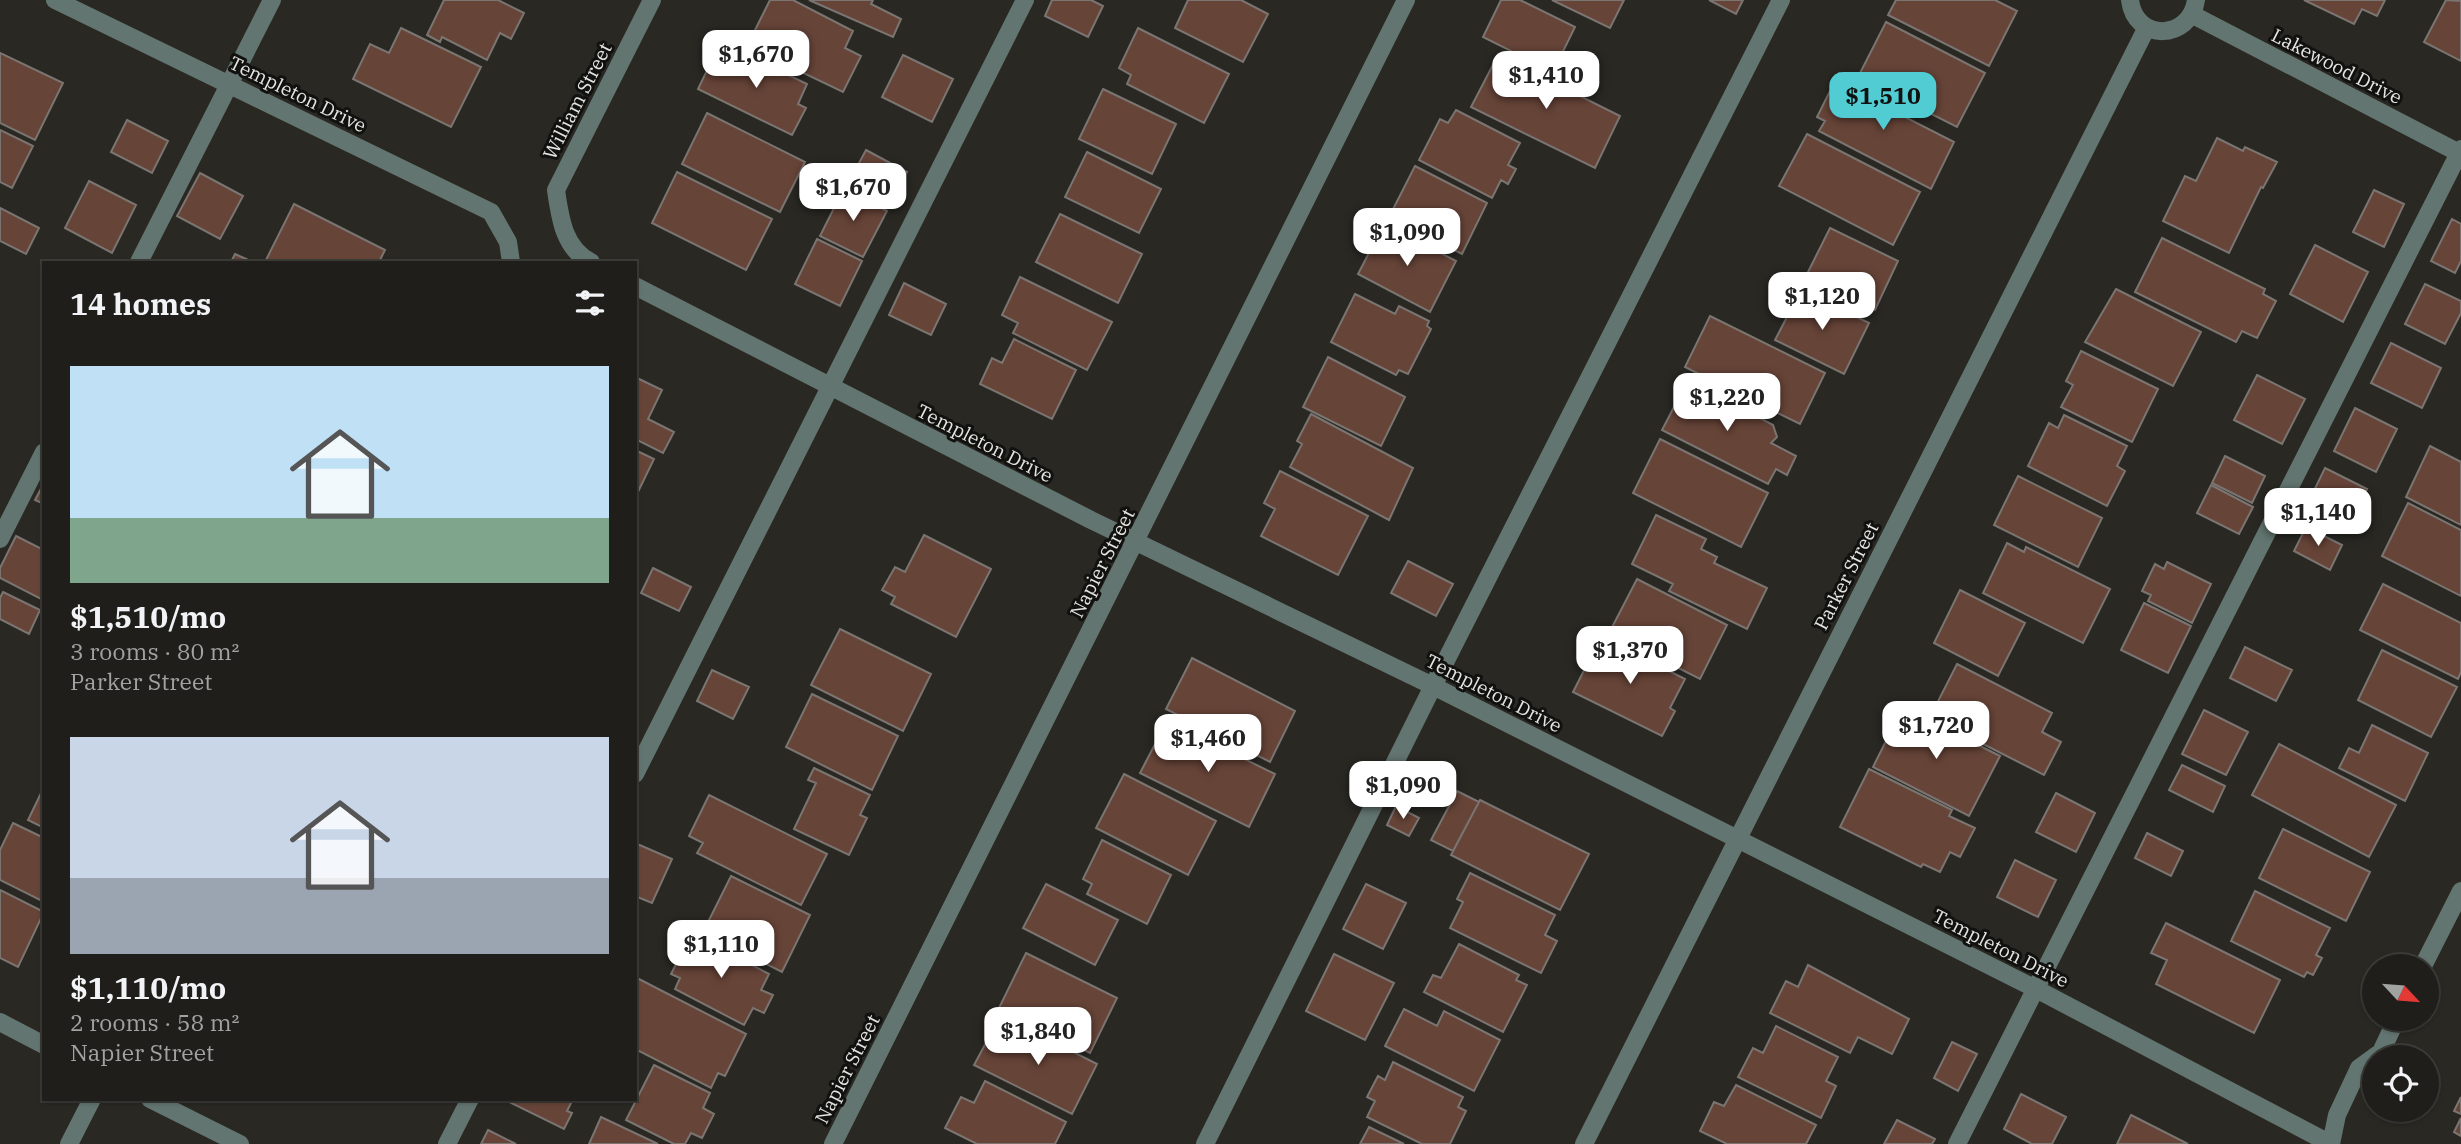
<!DOCTYPE html>
<meta charset="utf-8">
<style>
body{margin:0;font-family:"IBM Plex Serif",serif;background:#272723;color:#f1f3f6;height:100vh;display:flex;flex-direction:column;font-size:26px;white-space:nowrap}
*{box-sizing:border-box;margin:0}
p{font-size:23px;color:#a1a2a2}
.icon{flex:none;width:38px;height:38px;fill:none;stroke:currentColor;stroke-width:2;stroke-linecap:round;stroke-linejoin:round}
.map{position:relative;flex:1;overflow:hidden}
.sheet{position:absolute;left:42px;top:261px;width:595px;height:840px;display:flex;flex-direction:column;background:#1f1e1a;border-radius:0px;box-shadow:0 2px 5px #0004,0 0 0 2px #3c3c39}
.sheet>*{flex:none}
.needle{width:46px;rotate:116deg}
.buttons{position:absolute;left:2362px;top:954px;display:grid;gap:14px}
.buttons a{display:grid;place-items:center;width:77px;height:77px;border-radius:50%;background:#1f1e1a;box-shadow:0 2px 5px #0004,0 0 0 2px #3c3c39;font-size:35px}
.price{position:absolute;translate:-50% -60px;padding:0 16px;border-radius:14px;background:#fff;color:#222;font-size:23px;line-height:46px;filter:drop-shadow(0 2px 4px #0008)}
.price::after{content:'';position:absolute;left:50%;top:42px;width:21px;height:16px;margin-left:-10px;background:inherit;clip-path:polygon(0 0,100% 0,50% 100%)}
.price.active{background:#51ccd3;color:#111}
ul{padding:0;list-style:none}
li{display:grid;align-content:center;gap:14px;height:371px;padding:0 28px}
li span{display:grid;place-items:center;height:217px;border-radius:0px;color:#555}
li>.icon{margin-inline-start:auto}
span .icon{width:126px;height:126px;fill:#fffc;stroke-width:1}
li b{font-size:30px}
h2{display:flex;justify-content:space-between;align-items:center;height:84px;padding:0 28px;font-size:30px}
.map>svg:first-child{display:block}
.building{fill:#674438;stroke:#7b7572;stroke-width:2}
.lines{fill:none;stroke-linecap:round;stroke-linejoin:round}
.minor{stroke:#637570;stroke-width:18}
.labels{text-anchor:middle;stroke-width:6;stroke-linejoin:round;paint-order:stroke}
.street-label{font-size:19px;fill:#e5e5e1;stroke:#11110f}
</style>
<div class="map">
<svg width="2461" height="1144" viewBox="0 0 2461 1144">
<rect width="100%" height="100%" fill="#292823"/>
<path class="building" d="M 444,0 L 498,0 L 524,13 L 511,39 L 500,33 L 487,60 L 442,37 L 440,42 L 427,35 Z
M 770,0 L 793,0 L 853,31 L 845,48 L 861,56 L 843,92 L 747,46 Z
M 809,0 L 873,0 L 871,4 L 901,19 L 893,37 Z
M 1052,0 L 1091,0 L 1103,6 L 1088,37 L 1045,16 Z
M 1188,0 L 1241,0 L 1268,14 L 1243,62 L 1175,28 Z
M 1501,0 L 1520,0 L 1575,27 L 1553,72 L 1483,37 Z
M 1552,0 L 1624,0 L 1610,28 Z
M 1709,0 L 1743,0 L 1736,14 Z
M 1896,0 L 1995,0 L 2017,11 L 1989,66 L 1888,15 Z
M 2304,0 L 2385,0 L 2377,16 L 2362,9 L 2354,24 Z
M 2446,0 L 2461,1 L 2461,61 L 2424,42 Z
M 1886,22 L 1985,73 L 1957,127 L 1858,77 Z
M 401,28 L 481,67 L 451,127 L 353,79 L 370,44 L 389,53 Z
M 1138,28 L 1229,74 L 1204,123 L 1127,84 L 1131,75 L 1119,68 Z
M 728,46 L 807,84 L 798,104 L 806,108 L 792,135 L 698,89 L 711,62 L 719,66 Z
M 0,53 L 63,83 L 35,140 L 0,123 Z
M 903,55 L 953,79 L 932,122 L 882,97 Z
M 1498,55 L 1620,116 L 1595,168 L 1471,107 Z
M 1839,73 L 1896,103 L 1891,110 L 1954,142 L 1931,189 L 1819,131 L 1825,121 L 1817,117 Z
M 1103,89 L 1176,124 L 1152,174 L 1079,139 Z
M 1456,110 L 1520,143 L 1508,165 L 1516,169 L 1508,184 L 1501,180 L 1492,198 L 1419,160 L 1440,119 L 1448,123 Z
M 707,113 L 805,162 L 780,212 L 682,164 Z
M 127,120 L 168,141 L 152,173 L 111,152 Z
M 0,130 L 33,146 L 12,188 L 0,182 Z
M 1807,134 L 1920,192 L 1893,245 L 1779,186 Z
M 2217,138 L 2243,151 L 2245,147 L 2277,162 L 2263,188 L 2261,187 L 2229,253 L 2163,221 L 2185,176 L 2196,181 Z
M 866,150 L 907,172 L 894,198 L 852,176 Z
M 1087,152 L 1161,189 L 1139,233 L 1065,197 Z
M 1415,166 L 1487,203 L 1462,254 L 1389,217 Z
M 677,172 L 772,219 L 746,270 L 652,223 Z
M 200,173 L 243,196 L 220,239 L 177,216 Z
M 89,181 L 136,205 L 112,253 L 65,228 Z
M 844,188 L 887,211 L 863,257 L 820,236 Z
M 2374,190 L 2404,204 L 2384,247 L 2353,232 Z
M 294,204 L 385,250 L 379,262 L 271,262 L 266,260 Z
M 0,208 L 39,228 L 26,254 L 0,241 Z
M 1060,214 L 1142,254 L 1118,303 L 1036,262 Z
M 2452,219 L 2461,224 L 2461,261 L 2455,273 L 2431,261 Z
M 1384,224 L 1456,261 L 1430,312 L 1358,274 Z
M 1830,228 L 1898,261 L 1875,310 L 1806,276 Z
M 2162,238 L 2265,289 L 2263,294 L 2276,301 L 2257,338 L 2242,331 L 2236,342 L 2135,292 Z
M 817,239 L 862,261 L 840,306 L 795,284 Z
M 2315,245 L 2368,272 L 2343,322 L 2290,294 Z
M 235,254 L 253,262 L 231,262 Z
M 1020,277 L 1112,322 L 1087,370 L 1013,333 L 1018,323 L 1002,315 Z
M 904,283 L 946,304 L 931,335 L 889,315 Z
M 2425,284 L 2461,301 L 2461,313 L 2445,344 L 2405,324 Z
M 2116,289 L 2201,332 L 2173,386 L 2085,342 Z
M 1801,290 L 1869,323 L 1844,374 L 1775,340 Z
M 1355,294 L 1395,314 L 1399,306 L 1429,321 L 1427,326 L 1431,329 L 1408,374 L 1399,370 L 1396,375 L 1331,342 Z
M 1710,316 L 1825,373 L 1800,424 L 1685,367 Z
M 1014,339 L 1076,370 L 1052,419 L 980,384 L 992,358 L 1002,363 Z
M 2391,343 L 2441,368 L 2422,408 L 2371,383 Z
M 2081,351 L 2158,389 L 2132,442 L 2061,407 L 2073,385 L 2066,381 Z
M 1328,357 L 1405,397 L 1381,446 L 1303,407 Z
M 2257,375 L 2305,399 L 2282,444 L 2234,420 Z
M 635,377 L 662,390 L 648,419 L 674,432 L 663,453 L 635,439 Z
M 1688,380 L 1773,425 L 1777,437 L 1771,443 L 1796,456 L 1787,475 L 1776,469 L 1768,484 L 1662,430 Z
M 2355,408 L 2397,429 L 2376,472 L 2334,451 Z
M 1311,414 L 1413,468 L 1389,520 L 1290,467 L 1302,444 L 1297,441 Z
M 2064,415 L 2127,446 L 2117,466 L 2125,471 L 2107,506 L 2028,466 L 2049,423 L 2058,428 Z
M 1660,439 L 1768,493 L 1741,547 L 1633,493 Z
M 2430,446 L 2461,462 L 2461,525 L 2406,497 Z
M 635,450 L 654,459 L 636,496 L 635,495 Z
M 2225,456 L 2265,476 L 2252,503 L 2212,483 Z
M 2325,468 L 2367,489 L 2345,533 L 2303,513 Z
M 1280,471 L 1368,516 L 1338,575 L 1261,536 L 1275,509 L 1264,503 Z
M 2018,476 L 2102,518 L 2078,567 L 1994,525 Z
M 44,483 L 44,504 L 35,500 Z
M 2211,485 L 2253,507 L 2239,534 L 2197,513 Z
M 2408,503 L 2461,530 L 2461,596 L 2382,556 Z
M 1656,515 L 1706,539 L 1701,549 L 1717,557 L 1714,563 L 1767,588 L 1747,629 L 1669,591 L 1673,584 L 1632,564 Z
M 2306,527 L 2342,545 L 2330,570 L 2294,551 Z
M 924,535 L 991,569 L 956,637 L 891,604 L 895,597 L 882,590 L 895,567 L 905,572 Z
M 16,536 L 44,550 L 44,593 L 41,599 L 0,578 L 0,568 Z
M 2007,543 L 2024,552 L 2026,547 L 2110,589 L 2083,643 L 1983,593 Z
M 1408,561 L 1453,584 L 1436,616 L 1391,593 Z
M 2167,562 L 2211,584 L 2192,623 L 2148,601 L 2151,595 L 2142,591 L 2155,564 L 2164,569 Z
M 653,568 L 691,587 L 679,611 L 641,593 Z
M 1637,579 L 1727,625 L 1700,679 L 1609,633 Z
M 2383,584 L 2461,623 L 2461,672 L 2458,679 L 2360,630 Z
M 1960,590 L 2025,623 L 1998,676 L 1934,643 Z
M 3,592 L 40,610 L 29,634 L 0,619 L 0,598 Z
M 2144,603 L 2191,626 L 2168,673 L 2121,650 Z
M 840,629 L 931,674 L 903,731 L 811,685 Z
M 1601,637 L 1685,679 L 1670,708 L 1675,711 L 1662,736 L 1573,692 Z
M 2245,647 L 2292,670 L 2276,701 L 2230,678 Z
M 2382,650 L 2457,687 L 2431,737 L 2358,700 Z
M 1192,658 L 1295,711 L 1270,762 L 1166,709 Z
M 1957,664 L 2052,713 L 2042,732 L 2061,742 L 2044,775 L 1930,717 Z
M 712,670 L 749,687 L 733,719 L 697,701 Z
M 812,694 L 898,736 L 872,790 L 786,747 Z
M 1903,707 L 2000,756 L 1969,816 L 1873,767 Z
M 2204,710 L 2248,732 L 2226,775 L 2182,754 Z
M 1167,721 L 1275,774 L 1249,827 L 1140,773 Z
M 2372,725 L 2428,753 L 2405,801 L 2339,768 L 2349,748 L 2359,753 Z
M 2279,744 L 2396,805 L 2369,857 L 2252,795 Z
M 2182,765 L 2225,786 L 2213,812 L 2169,790 Z
M 814,768 L 870,795 L 860,815 L 867,818 L 849,855 L 794,829 L 816,783 L 808,780 Z
M 1869,769 L 1952,810 L 1949,816 L 1975,828 L 1960,857 L 1950,852 L 1940,872 L 1923,864 L 1921,867 L 1840,827 Z
M 1426,770 L 1434,788 L 1415,796 L 1407,778 Z
M 1124,774 L 1216,821 L 1188,875 L 1096,828 Z
M 44,787 L 44,828 L 28,820 Z
M 1457,791 L 1479,802 L 1453,851 L 1431,840 Z
M 2056,793 L 2095,813 L 2076,852 L 2036,832 Z
M 709,795 L 827,854 L 801,905 L 697,853 L 703,843 L 689,836 Z
M 1480,800 L 1589,854 L 1560,910 L 1451,855 Z
M 1396,806 L 1419,818 L 1409,836 L 1387,825 Z
M 13,823 L 44,838 L 44,902 L 0,880 L 0,850 Z
M 2283,829 L 2370,872 L 2346,921 L 2259,878 Z
M 2147,833 L 2183,851 L 2171,876 L 2135,858 Z
M 1102,840 L 1171,875 L 1147,924 L 1087,894 L 1092,884 L 1083,879 Z
M 635,843 L 672,859 L 652,903 L 635,896 Z
M 2015,860 L 2056,880 L 2038,917 L 1997,897 Z
M 1470,873 L 1555,915 L 1545,935 L 1557,941 L 1541,973 L 1450,928 L 1463,902 L 1457,899 Z
M 731,876 L 810,915 L 782,972 L 703,932 Z
M 1046,884 L 1118,920 L 1095,965 L 1023,928 Z
M 1366,884 L 1406,903 L 1383,949 L 1343,929 Z
M 0,890 L 44,912 L 18,967 L 0,958 Z
M 2255,891 L 2330,928 L 2316,955 L 2322,958 L 2313,975 L 2307,972 L 2304,977 L 2231,941 Z
M 2166,923 L 2280,980 L 2254,1033 L 2156,984 L 2167,960 L 2151,953 Z
M 692,933 L 769,974 L 761,990 L 773,995 L 764,1013 L 753,1008 L 744,1025 L 675,989 L 680,978 L 671,974 Z
M 1459,944 L 1519,975 L 1516,980 L 1527,985 L 1503,1032 L 1424,992 L 1433,975 L 1441,978 Z
M 1026,953 L 1117,998 L 1090,1053 L 999,1008 Z
M 1334,954 L 1394,983 L 1365,1040 L 1306,1011 Z
M 1808,965 L 1909,1019 L 1892,1054 L 1858,1037 L 1850,1053 L 1770,1013 L 1786,981 L 1798,987 Z
M 635,977 L 746,1034 L 725,1076 L 718,1073 L 711,1088 L 635,1049 Z
M 1404,1009 L 1437,1026 L 1444,1011 L 1500,1040 L 1474,1091 L 1385,1046 Z
M 1014,1022 L 1097,1064 L 1072,1114 L 974,1065 L 988,1039 L 1001,1046 Z
M 1776,1026 L 1838,1057 L 1826,1081 L 1836,1086 L 1821,1118 L 1738,1077 L 1753,1048 L 1763,1053 Z
M 1952,1042 L 1977,1054 L 1958,1091 L 1934,1078 Z
M 1393,1062 L 1463,1097 L 1458,1107 L 1466,1111 L 1450,1144 L 1422,1144 L 1367,1117 L 1375,1101 L 1367,1097 L 1378,1076 L 1385,1080 Z
M 654,1065 L 710,1093 L 703,1108 L 714,1114 L 702,1138 L 691,1133 L 685,1144 L 674,1144 L 626,1120 Z
M 985,1081 L 1066,1122 L 1055,1144 L 977,1144 L 945,1128 L 961,1097 L 974,1103 Z
M 1736,1085 L 1816,1125 L 1806,1144 L 1727,1144 L 1700,1131 L 1714,1102 L 1724,1106 Z
M 2021,1094 L 2066,1117 L 2052,1144 L 2032,1144 L 2004,1129 Z
M 2461,1097 L 2461,1114 L 2454,1111 Z
M 503,1099 L 573,1099 L 567,1111 L 572,1113 L 564,1129 Z
M 2131,1115 L 2188,1144 L 2117,1144 Z
M 601,1117 L 658,1144 L 589,1144 Z
M 2461,1118 L 2461,1136 L 2454,1132 Z
M 1897,1120 L 1935,1139 L 1932,1144 L 1884,1144 Z
M 1369,1127 L 1404,1144 L 1360,1144 Z
M 488,1130 L 516,1144 L 481,1144 Z"/>
<g class="lines">
<path class="minor" d="M 55,0 L 491,212 L 508,242 L 511,262
M 2130,0 C 2135,42 2190,41 2196,0
M 2193,15 L 2461,154
M 139,262 L 272,0
M 591,262 C 564,249 560,218 556,190 L 652,0
M 635,286 L 1091,520 L 1433,686 L 2036,989 L 2331,1144
M 0,539 L 44,452
M 635,774 L 1025,0
M 2423,966 L 2461,891
M 0,1022 L 44,1045
M 150,1099 L 240,1144
M 69,1144 L 92,1099
M 447,1144 L 470,1099
M 833,1144 L 1406,0
M 1205,1144 L 1433,686 L 1781,0
M 1584,1144 L 2146,29
M 1957,1144 L 2461,149
M 2331,1144 L 2337,1115 L 2359,1068 L 2381,1052 L 2397,1018"/>
</g>
<g class="labels">
<g class="street-label">
<text transform="translate(2337 66) rotate(27)" y="7">Lakewood Drive</text>
<text transform="translate(298 94) rotate(26)" y="7">Templeton Drive</text>
<text transform="translate(577 101) rotate(-63)" y="7">William Street</text>
<text transform="translate(985 443) rotate(27)" y="7">Templeton Drive</text>
<text transform="translate(1102 563) rotate(-63)" y="7">Napier Street</text>
<text transform="translate(1846 576) rotate(-63)" y="7">Parker Street</text>
<text transform="translate(1494 693) rotate(27)" y="7">Templeton Drive</text>
<text transform="translate(2001 948) rotate(27)" y="7">Templeton Drive</text>
<text transform="translate(847 1069) rotate(-63)" y="7">Napier Street</text>
</g>
</g>
</svg>
<div class="buttons">
<a><svg class="needle" viewBox="-14 -14 28 28"><path d="M0-13l5 13h-10z" fill="#e53935"/><path d="M0 13l5-13h-10z" fill="#a1a2a2"/></svg></a>
<a><svg class="icon" aria-label="locate" viewBox="0 0 24 24"><circle cx="12" cy="12" r="6"/><path d="M12 2v4M12 18v4M2 12h4M18 12h4"/></svg></a>
</div>
<b class="price" style="left:756px;top:90px">$1,670</b>
<b class="price" style="left:1546px;top:111px">$1,410</b>
<b class="price active" style="left:1883px;top:132px">$1,510</b>
<b class="price" style="left:853px;top:223px">$1,670</b>
<b class="price" style="left:1407px;top:268px">$1,090</b>
<b class="price" style="left:1822px;top:332px">$1,120</b>
<b class="price" style="left:1727px;top:433px">$1,220</b>
<b class="price" style="left:2318px;top:548px">$1,140</b>
<b class="price" style="left:1630px;top:686px">$1,370</b>
<b class="price" style="left:1936px;top:761px">$1,720</b>
<b class="price" style="left:1208px;top:774px">$1,460</b>
<b class="price" style="left:1403px;top:821px">$1,090</b>
<b class="price" style="left:721px;top:980px">$1,110</b>
<b class="price" style="left:1038px;top:1067px">$1,840</b>
<section class="sheet">
<h2>14 homes<svg class="icon" aria-label="filters" viewBox="0 0 24 24"><path d="M4 7h16M4 17h16"/><circle cx="9" cy="7" r="2"/><circle cx="15" cy="17" r="2"/></svg></h2>
<ul>
<li><span style="background:linear-gradient(#bfe0f5 70%,#7fa58c 0)"><svg class="icon" aria-label="home" viewBox="0 0 24 24"><path d="M3 11l9-7 9 7M6 9v11h12V9"/></svg></span><div><b>$1,510/mo</b><p>3 rooms · 80 m²</p><p>Parker Street</p></div></li>
<li><span style="background:linear-gradient(#c9d6e8 65%,#9aa5b1 0)"><svg class="icon" aria-label="home" viewBox="0 0 24 24"><path d="M3 11l9-7 9 7M6 9v11h12V9"/></svg></span><div><b>$1,110/mo</b><p>2 rooms · 58 m²</p><p>Napier Street</p></div></li>
</ul>
</section>
</div>
